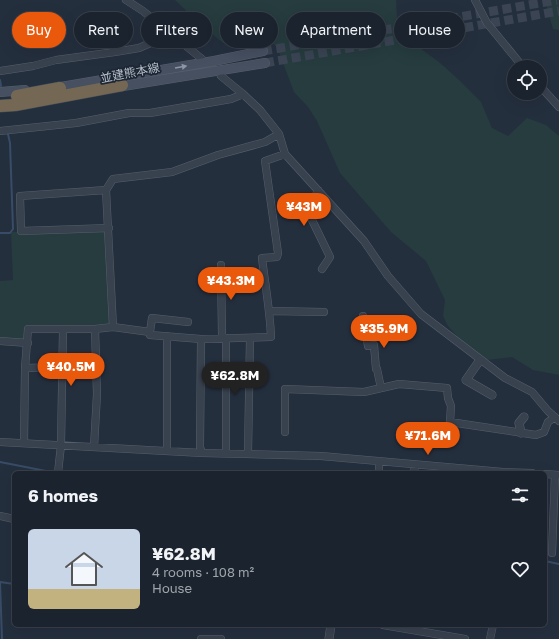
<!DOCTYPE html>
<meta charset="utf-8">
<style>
body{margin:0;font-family:"Golos Text","Noto Sans JP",sans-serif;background:#282f3a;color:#f1f3f6;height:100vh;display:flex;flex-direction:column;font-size:15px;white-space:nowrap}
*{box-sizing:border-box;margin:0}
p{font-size:13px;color:#a0a4aa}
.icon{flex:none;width:22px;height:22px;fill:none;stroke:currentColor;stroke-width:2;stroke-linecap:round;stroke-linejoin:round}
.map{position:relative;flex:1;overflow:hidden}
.details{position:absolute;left:12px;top:471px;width:535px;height:156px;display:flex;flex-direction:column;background:#1b232e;border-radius:6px;box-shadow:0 4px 16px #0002,0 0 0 1px #39404a}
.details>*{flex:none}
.banner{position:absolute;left:12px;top:12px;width:535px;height:36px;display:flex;gap:8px}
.buttons{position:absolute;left:507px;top:60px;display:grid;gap:8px}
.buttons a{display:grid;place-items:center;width:40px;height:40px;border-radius:50%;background:#1b232e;box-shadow:0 4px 16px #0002,0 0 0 1px #39404a;font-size:20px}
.price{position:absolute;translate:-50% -34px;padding:0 9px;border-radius:14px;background:#ea580c;color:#fff;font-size:13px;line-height:26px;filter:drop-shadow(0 1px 2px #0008)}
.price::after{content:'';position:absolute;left:50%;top:24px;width:12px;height:9px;margin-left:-6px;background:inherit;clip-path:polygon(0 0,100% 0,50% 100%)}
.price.selected{background:#222;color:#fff}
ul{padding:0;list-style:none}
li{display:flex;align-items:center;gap:12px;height:100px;padding:0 16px}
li+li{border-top:1px solid #39404a}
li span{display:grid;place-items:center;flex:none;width:112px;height:80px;border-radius:6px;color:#555}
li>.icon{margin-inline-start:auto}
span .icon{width:48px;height:48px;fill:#fffc;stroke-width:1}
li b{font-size:17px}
h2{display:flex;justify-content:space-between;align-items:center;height:48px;padding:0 16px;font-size:17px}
.pill{padding:0 14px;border-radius:18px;background:#1b232e;box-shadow:0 4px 16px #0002,0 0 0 1px #39404a;font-size:14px;line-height:36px}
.pill.selected{background:#ea580c;color:#fff}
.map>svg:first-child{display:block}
.green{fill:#263c3f}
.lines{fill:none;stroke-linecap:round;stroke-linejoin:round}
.stream{stroke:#394c67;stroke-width:2}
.secondary-tunnel{stroke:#3a4453;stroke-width:9;stroke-dasharray:9 4.5;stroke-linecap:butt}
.minor-casing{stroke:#565f6c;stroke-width:8}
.tertiary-casing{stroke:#565f6c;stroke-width:9}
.secondary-casing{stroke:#565f6c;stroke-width:10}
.motorway-casing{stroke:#434c59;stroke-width:13}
.minor{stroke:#38414e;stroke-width:7}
.tertiary{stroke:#38414e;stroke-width:8}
.secondary{stroke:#465061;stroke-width:9}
.motorway{stroke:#746855;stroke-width:12}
.oneway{fill:#8e96a5}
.labels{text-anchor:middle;stroke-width:3.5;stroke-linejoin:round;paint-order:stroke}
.street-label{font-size:12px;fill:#b4bcc9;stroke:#1d2633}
</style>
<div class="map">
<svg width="559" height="639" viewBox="0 0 559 639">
<rect width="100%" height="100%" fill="#242f3e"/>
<path class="green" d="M 175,0 L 396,0 L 397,18 L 404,35 L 424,51 L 439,62 L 459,80 L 481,102 L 492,128 L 508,136 L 527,118 L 546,125 L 559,136 L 559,375 L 533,370 L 512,357 L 487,360 L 469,350 L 448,326 L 443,316 L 445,300 L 426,261 L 391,232 L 340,173 L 317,121 L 308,107 L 294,92 L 277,47 L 261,33 L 242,41 L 223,43 L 201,25 Z
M 545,0 L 559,0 L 559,30 L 553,29 Z
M 109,228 L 113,327 L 28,329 L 28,343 L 0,341 L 0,281 L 13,280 L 11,232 Z"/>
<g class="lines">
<path class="stream" d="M 0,80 L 1,86
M 0,233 L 10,233 L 13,229 L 10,143 L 8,134
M 0,462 L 56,473
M 545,561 L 559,564
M 0,582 L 2,639
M 0,582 L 14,584"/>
<path class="secondary-tunnel" d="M 263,51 L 557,0
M 265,63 L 559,11"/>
<g class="minor-casing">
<path id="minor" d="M 126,0 L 143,11 L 202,59
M 475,0 L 487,23 L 523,67
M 0,71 L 33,66 L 56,60 L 115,52 L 139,48 L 171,34
M 221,76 L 243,94 L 260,110 L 279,134 L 285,154 L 364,241 L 388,276 L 421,314 L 505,378 L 532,392 L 548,411 L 559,421
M 540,86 L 559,107
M 0,131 L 76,123 L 129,113 L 150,113 L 231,99 L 243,94
M 106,190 L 20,196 L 21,231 L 109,228
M 318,190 L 311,208 L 311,218 L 330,257 L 322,269
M 221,265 L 222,338
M 270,311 L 324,312
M 363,316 L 368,346 L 374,345 L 376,369 L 377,369 L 381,388
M 113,327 L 106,190 L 113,179 L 172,172 L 218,155 L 265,142 L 279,134
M 150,332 L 150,335 L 201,339
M 0,341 L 28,343
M 25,368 L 62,367
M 285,432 L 285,389 L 364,392 L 399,384 L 447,388 L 448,398 L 451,406 L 450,422 L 536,435 L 544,432 L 548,422 L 555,417
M 0,442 L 202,453 L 321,456 L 503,472 L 532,473
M 24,443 L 25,368 L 28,329 L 95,329 L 113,327 L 150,332 L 152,318 L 188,322
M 94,447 L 97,394 L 95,329
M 167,451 L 167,336
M 202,453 L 200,447 L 201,339 L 271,337 C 270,310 265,284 262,258 L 277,257 L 278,253 L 265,161 L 285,154
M 226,453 L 226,338
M 248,454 L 250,338
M 58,473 L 61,445 L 63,329
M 379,473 L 379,461
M 414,473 L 415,464
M 545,474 L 559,475
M 0,516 L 14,519
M 552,553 L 555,475
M 383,625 L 465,639
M 201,639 L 221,639
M 490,639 L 493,625"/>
</g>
<g class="tertiary-casing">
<path id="tertiary" d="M 480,360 L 466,380 L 492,395
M 521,433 L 519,423 L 524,417
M 329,639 L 331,625"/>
</g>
<g class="secondary-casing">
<path id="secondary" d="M 117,87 L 265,63
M 55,88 L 214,61 L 263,51
M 0,92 L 25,90"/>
</g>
<g class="motorway-casing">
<path id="motorway" d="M 17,96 L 60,88
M 0,106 L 15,105 L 122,85"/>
</g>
<use href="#minor" class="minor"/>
<use href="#tertiary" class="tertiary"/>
<use href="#secondary" class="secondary"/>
<use href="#motorway" class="motorway"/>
</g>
<defs><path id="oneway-solid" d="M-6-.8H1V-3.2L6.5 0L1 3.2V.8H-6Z"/></defs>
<use class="oneway" href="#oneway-solid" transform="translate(181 67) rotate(-10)"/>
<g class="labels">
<g class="street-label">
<text transform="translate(130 73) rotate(-11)" y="4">並建熊本線</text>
</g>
</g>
</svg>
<div class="buttons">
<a><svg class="icon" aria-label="locate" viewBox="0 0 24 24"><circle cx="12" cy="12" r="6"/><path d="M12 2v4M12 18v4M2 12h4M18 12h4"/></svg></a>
</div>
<b class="price" style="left:304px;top:227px">¥43M</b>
<b class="price" style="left:231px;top:301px">¥43.3M</b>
<b class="price" style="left:384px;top:349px">¥35.9M</b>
<b class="price" style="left:71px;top:387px">¥40.5M</b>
<b class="price selected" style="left:235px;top:396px">¥62.8M</b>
<b class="price" style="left:428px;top:456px">¥71.6M</b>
<div class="banner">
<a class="pill selected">Buy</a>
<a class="pill">Rent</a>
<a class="pill">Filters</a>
<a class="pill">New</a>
<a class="pill">Apartment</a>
<a class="pill">House</a>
</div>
<section class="details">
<h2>6 homes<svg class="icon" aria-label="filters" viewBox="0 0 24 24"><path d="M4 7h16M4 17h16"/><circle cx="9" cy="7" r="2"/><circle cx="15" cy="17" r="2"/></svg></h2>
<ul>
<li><span style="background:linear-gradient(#c9d6e8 75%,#c2b280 0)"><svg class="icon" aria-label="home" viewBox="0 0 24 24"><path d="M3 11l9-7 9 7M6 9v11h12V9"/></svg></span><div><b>¥62.8M</b><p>4 rooms · 108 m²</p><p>House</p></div><svg class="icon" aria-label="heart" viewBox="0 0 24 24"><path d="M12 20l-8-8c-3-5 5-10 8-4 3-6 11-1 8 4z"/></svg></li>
</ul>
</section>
</div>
